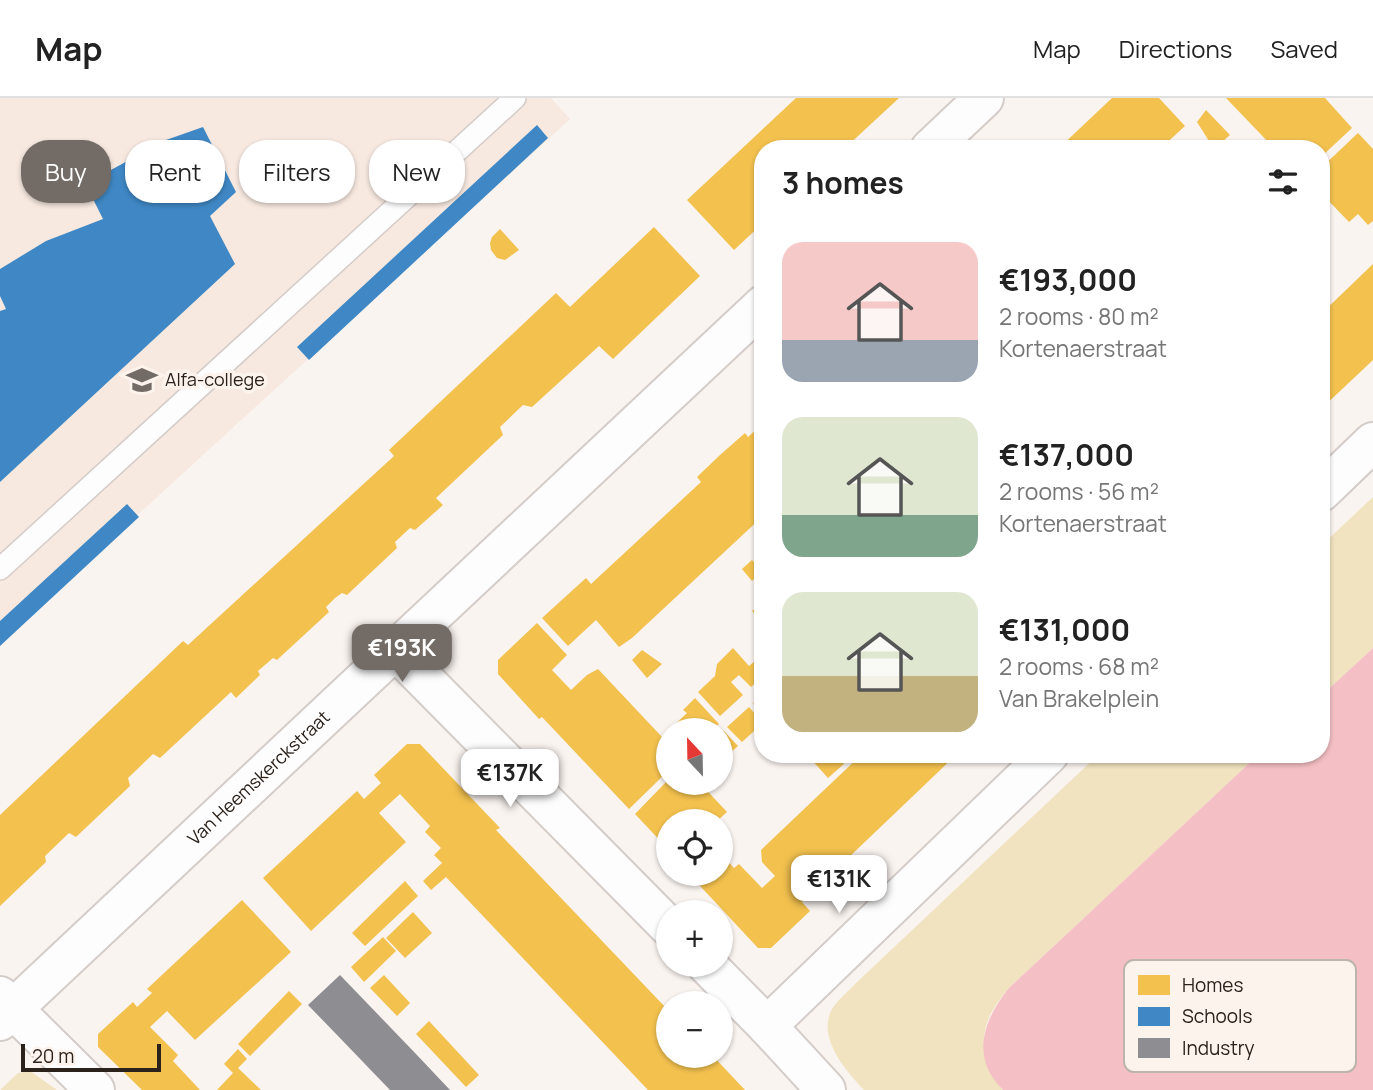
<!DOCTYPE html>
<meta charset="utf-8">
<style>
body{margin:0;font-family:Manrope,sans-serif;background:#f6f6f6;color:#222;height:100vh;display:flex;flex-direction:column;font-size:26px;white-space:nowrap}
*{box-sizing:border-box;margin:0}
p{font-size:23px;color:#767676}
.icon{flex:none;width:38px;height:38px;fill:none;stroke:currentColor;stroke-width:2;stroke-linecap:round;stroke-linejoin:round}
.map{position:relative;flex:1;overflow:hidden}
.drawer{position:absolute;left:754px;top:42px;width:576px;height:623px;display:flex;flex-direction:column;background:#fff;border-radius:28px;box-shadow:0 2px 5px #0004}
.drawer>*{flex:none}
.top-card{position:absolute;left:21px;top:42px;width:628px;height:63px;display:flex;gap:14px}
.needle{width:46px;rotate:338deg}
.tools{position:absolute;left:656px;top:620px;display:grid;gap:14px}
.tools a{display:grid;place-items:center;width:77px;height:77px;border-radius:50%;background:#fff;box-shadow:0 2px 5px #0004;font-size:35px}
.scale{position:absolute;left:21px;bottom:18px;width:140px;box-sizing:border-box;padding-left:7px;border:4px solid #2b221c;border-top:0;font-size:19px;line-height:24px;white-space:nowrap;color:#2b221c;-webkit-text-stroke:5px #fdf3ed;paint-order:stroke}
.price{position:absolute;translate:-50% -60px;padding:0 16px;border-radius:14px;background:#fff;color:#222;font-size:23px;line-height:46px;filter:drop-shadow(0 2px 4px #0008)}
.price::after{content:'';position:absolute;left:50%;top:42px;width:21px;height:16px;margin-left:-10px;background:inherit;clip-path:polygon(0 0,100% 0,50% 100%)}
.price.active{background:#736c66;color:#fff}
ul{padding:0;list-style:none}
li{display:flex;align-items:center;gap:21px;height:175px;padding:0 28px}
li span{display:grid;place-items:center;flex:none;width:196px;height:140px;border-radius:21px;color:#555}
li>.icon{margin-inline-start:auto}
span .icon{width:84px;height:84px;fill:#fffc;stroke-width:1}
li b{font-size:30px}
h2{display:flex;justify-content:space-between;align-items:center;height:84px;padding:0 28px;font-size:30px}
.tag{padding:0 24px;border-radius:28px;background:#fff;box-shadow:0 2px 5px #0004;font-size:24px;line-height:63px}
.tag.active{background:#736c66;color:#fff}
header{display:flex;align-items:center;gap:42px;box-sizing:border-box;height:98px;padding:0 35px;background:#fff;border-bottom:2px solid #e0e0e0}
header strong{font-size:33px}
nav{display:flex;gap:38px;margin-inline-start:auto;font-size:24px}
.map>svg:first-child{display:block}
.built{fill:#f7e9e0}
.green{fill:#f1e3bf}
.water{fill:#f5c0c5}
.homes{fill:#f2c14e}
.schools{fill:#3f88c5}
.industry{fill:#8d8d92}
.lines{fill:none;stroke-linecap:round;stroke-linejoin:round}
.service-casing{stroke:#d4ccc8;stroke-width:24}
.minor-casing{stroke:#d4ccc8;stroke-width:42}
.service{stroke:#fefdfd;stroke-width:21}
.minor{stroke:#fefdfd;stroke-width:38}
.labels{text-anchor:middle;stroke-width:7;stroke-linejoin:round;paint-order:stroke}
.poi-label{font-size:18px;fill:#2b221c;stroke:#fdf3ed;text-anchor:start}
.street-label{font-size:18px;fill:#2b221c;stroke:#fdf3ed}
.key{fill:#fdf3ed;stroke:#beb4ae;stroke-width:2}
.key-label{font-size:19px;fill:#2b221c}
</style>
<header>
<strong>Map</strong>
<nav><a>Map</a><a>Directions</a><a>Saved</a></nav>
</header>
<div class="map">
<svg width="1373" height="992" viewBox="0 0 1373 992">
<rect width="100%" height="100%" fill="#faf4f0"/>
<path class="built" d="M 0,0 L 551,0 L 570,21 L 0,543 Z"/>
<path class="green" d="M 1373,399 L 1373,550 L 1321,598 L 1321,448 Z
M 1099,656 L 1259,656 L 1009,890 C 988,915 977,935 989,968 C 993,978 995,984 1003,992 L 864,992 C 846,973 818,941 831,913 C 835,904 847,895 854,887 Z
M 30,973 L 57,992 L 0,992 L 18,975 Z"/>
<path class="water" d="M 1373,550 L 1373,992 L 1003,992 C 970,960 983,922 1009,890 L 1259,656 L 1321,656 L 1321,598 Z"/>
<path class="homes" d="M 796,0 L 899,0 L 844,51 L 763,51 L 763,125 L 734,152 L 687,102 Z
M 1112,0 L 1159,0 L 1185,28 L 1160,51 L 1058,51 Z
M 1226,0 L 1325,0 L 1352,30 L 1321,59 L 1321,51 L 1275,51 Z
M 1206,12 L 1230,37 L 1214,51 L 1197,24 Z
M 1358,35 L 1373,51 L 1373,123 L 1368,127 L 1358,116 L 1349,124 L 1321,95 L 1321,70 Z
M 654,129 L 700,178 L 613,261 L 599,248 L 532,309 L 523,307 L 500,329 L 503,337 L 436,400 L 443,407 L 415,432 L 410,430 L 395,444 L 397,450 L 347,497 L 342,495 L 335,500 L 326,509 L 329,514 L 277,562 L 273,560 L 258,573 L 260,577 L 236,600 L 231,594 L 160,660 L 153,656 L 128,680 L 130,688 L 76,739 L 69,735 L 45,758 L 46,764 L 0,808 L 0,717 L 183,543 L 188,547 L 394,358 L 389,352 L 556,195 L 570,209 Z
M 500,131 L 519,152 L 505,162 L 497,160 L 491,152 L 490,145 L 492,139 Z
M 1373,166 L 1373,262 L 1321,311 L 1321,216 Z
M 763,325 L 763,418 L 632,540 L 619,549 L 596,522 L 568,548 L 542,520 L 586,480 L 591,486 L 701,384 L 697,379 L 720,357 L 745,335 L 748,339 Z
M 752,462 L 762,473 L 752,483 L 742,471 Z
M 763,503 L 763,524 L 752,513 Z
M 537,525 L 567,557 L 552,572 L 571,592 L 587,577 L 598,571 L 662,639 L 668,633 L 668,673 L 629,711 L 542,619 L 539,621 L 498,576 L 498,562 Z
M 733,550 L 749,568 L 755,563 L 763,571 L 763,578 L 751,589 L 739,577 L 731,584 L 743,597 L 720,618 L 698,594 L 715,578 L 717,566 Z
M 642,552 L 662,566 L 647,580 L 632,562 Z
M 763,596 L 763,616 L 753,605 Z
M 695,600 L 719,626 L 713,632 L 669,632 L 687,615 L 683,612 Z
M 749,609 L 763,625 L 742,644 L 727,629 Z
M 724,633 L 738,648 L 722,662 L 721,636 Z
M 407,646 L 420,646 L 500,730 L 496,732 L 668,912 L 668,957 L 712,957 L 745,992 L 648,992 L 446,779 L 431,792 L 423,783 L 442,765 L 434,757 L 441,750 L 425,734 L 430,728 L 400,696 L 379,715 L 406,744 L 311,833 L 263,780 L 357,693 L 364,701 L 381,685 L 374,677 Z
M 814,656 L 835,656 L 844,666 L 828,680 L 810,660 Z
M 862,656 L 957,656 L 802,804 L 810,813 L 771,850 L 758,850 L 688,775 L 721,775 L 721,756 L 734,770 L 739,766 L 762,790 L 775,778 L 762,764 L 761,752 Z
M 668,682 L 668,684 L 699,684 L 727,714 L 717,723 L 668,723 L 668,751 L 635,716 Z
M 405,783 L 418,798 L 365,848 L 352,835 Z
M 242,802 L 291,854 L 195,942 L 167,913 L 150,929 L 178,957 L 173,963 L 200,992 L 142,992 L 98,949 L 98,936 L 133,904 L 137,909 L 152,895 L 147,891 Z
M 413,814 L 432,835 L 405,860 L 386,840 Z
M 383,839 L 396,853 L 364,884 L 351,869 Z
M 384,877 L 410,905 L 397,918 L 370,890 Z
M 289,893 L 302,906 L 250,958 L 238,946 Z
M 429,923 L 479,977 L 466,989 L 416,936 Z
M 238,951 L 247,961 L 238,970 L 261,992 L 217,992 L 233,975 L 224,966 Z"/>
<path class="schools" d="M 537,27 L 548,40 L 309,262 L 297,249 Z
M 203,29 L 236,94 L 210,118 L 235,166 L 0,384 L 0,213 L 6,211 L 0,198 L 0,171 L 46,143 L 103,121 L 87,89 L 109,73 L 166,42 Z
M 127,406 L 139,419 L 0,548 L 0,523 Z"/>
<path class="industry" d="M 340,877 L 416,956 L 450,992 L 390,992 L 339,939 L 308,907 Z"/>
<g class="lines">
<g class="service-casing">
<path id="service" d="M 0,471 L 515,0"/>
</g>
<g class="minor-casing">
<g id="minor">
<path d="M 930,51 L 984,0"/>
<path d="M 1321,394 L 1373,344"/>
<path d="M 395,552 L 668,828"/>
<path d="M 706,866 L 767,928"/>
<path d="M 0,898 L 95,992"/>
<path id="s1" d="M 0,923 L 763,207"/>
<path d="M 826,992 L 767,928 L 1049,656"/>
</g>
</g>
<use href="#service" class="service"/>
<use href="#minor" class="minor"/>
</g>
<defs>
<g id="university-bare" transform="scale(2.415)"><path d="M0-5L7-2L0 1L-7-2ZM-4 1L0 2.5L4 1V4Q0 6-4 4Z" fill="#736c66" stroke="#fdf3ed" stroke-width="2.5" paint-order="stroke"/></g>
</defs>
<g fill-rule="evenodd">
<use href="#university-bare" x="142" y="282"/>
</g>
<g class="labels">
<g class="poi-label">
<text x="165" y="288">Alfa-college</text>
</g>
<g class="street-label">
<text dy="6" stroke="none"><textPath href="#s1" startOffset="355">Van Heemskerckstraat</textPath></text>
</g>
</g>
<rect x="1124" y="862" width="232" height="112" rx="10" class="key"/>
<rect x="1138" y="877" width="32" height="20" fill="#f2c14e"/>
<rect x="1138" y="909" width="32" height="19" fill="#3f88c5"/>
<rect x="1138" y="940" width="32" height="20" fill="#8d8d92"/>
<g class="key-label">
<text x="1182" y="894">Homes</text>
<text x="1182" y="925">Schools</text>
<text x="1182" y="957">Industry</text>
</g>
</svg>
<div class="tools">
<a><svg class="needle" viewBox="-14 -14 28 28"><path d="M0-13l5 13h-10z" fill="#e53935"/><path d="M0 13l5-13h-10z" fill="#767676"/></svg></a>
<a><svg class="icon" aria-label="locate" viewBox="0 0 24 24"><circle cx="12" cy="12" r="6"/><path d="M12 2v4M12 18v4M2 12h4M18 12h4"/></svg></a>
<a>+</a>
<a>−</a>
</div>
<div class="scale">20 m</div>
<b class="price active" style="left:402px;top:586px">€193K</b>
<b class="price" style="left:510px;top:711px">€137K</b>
<b class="price" style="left:839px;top:817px">€131K</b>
<div class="top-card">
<a class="tag active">Buy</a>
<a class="tag">Rent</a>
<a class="tag">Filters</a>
<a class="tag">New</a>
</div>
<section class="drawer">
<h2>3 homes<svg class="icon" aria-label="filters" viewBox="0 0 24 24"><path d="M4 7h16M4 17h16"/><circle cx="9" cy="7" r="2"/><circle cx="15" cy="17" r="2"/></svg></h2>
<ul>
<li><span style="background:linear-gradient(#f6c9c9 70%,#9aa5b1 0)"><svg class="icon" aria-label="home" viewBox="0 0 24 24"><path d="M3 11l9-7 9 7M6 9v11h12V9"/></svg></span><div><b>€193,000</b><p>2 rooms · 80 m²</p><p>Kortenaerstraat</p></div></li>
<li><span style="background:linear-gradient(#dfe7d0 70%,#7fa58c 0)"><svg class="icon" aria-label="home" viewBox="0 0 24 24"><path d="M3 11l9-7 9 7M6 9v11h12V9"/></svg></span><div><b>€137,000</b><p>2 rooms · 56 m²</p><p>Kortenaerstraat</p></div></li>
<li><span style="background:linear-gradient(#dfe7d0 60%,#c2b280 0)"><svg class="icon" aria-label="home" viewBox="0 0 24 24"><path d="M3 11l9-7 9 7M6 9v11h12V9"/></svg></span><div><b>€131,000</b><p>2 rooms · 68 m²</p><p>Van Brakelplein</p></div></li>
</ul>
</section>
</div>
